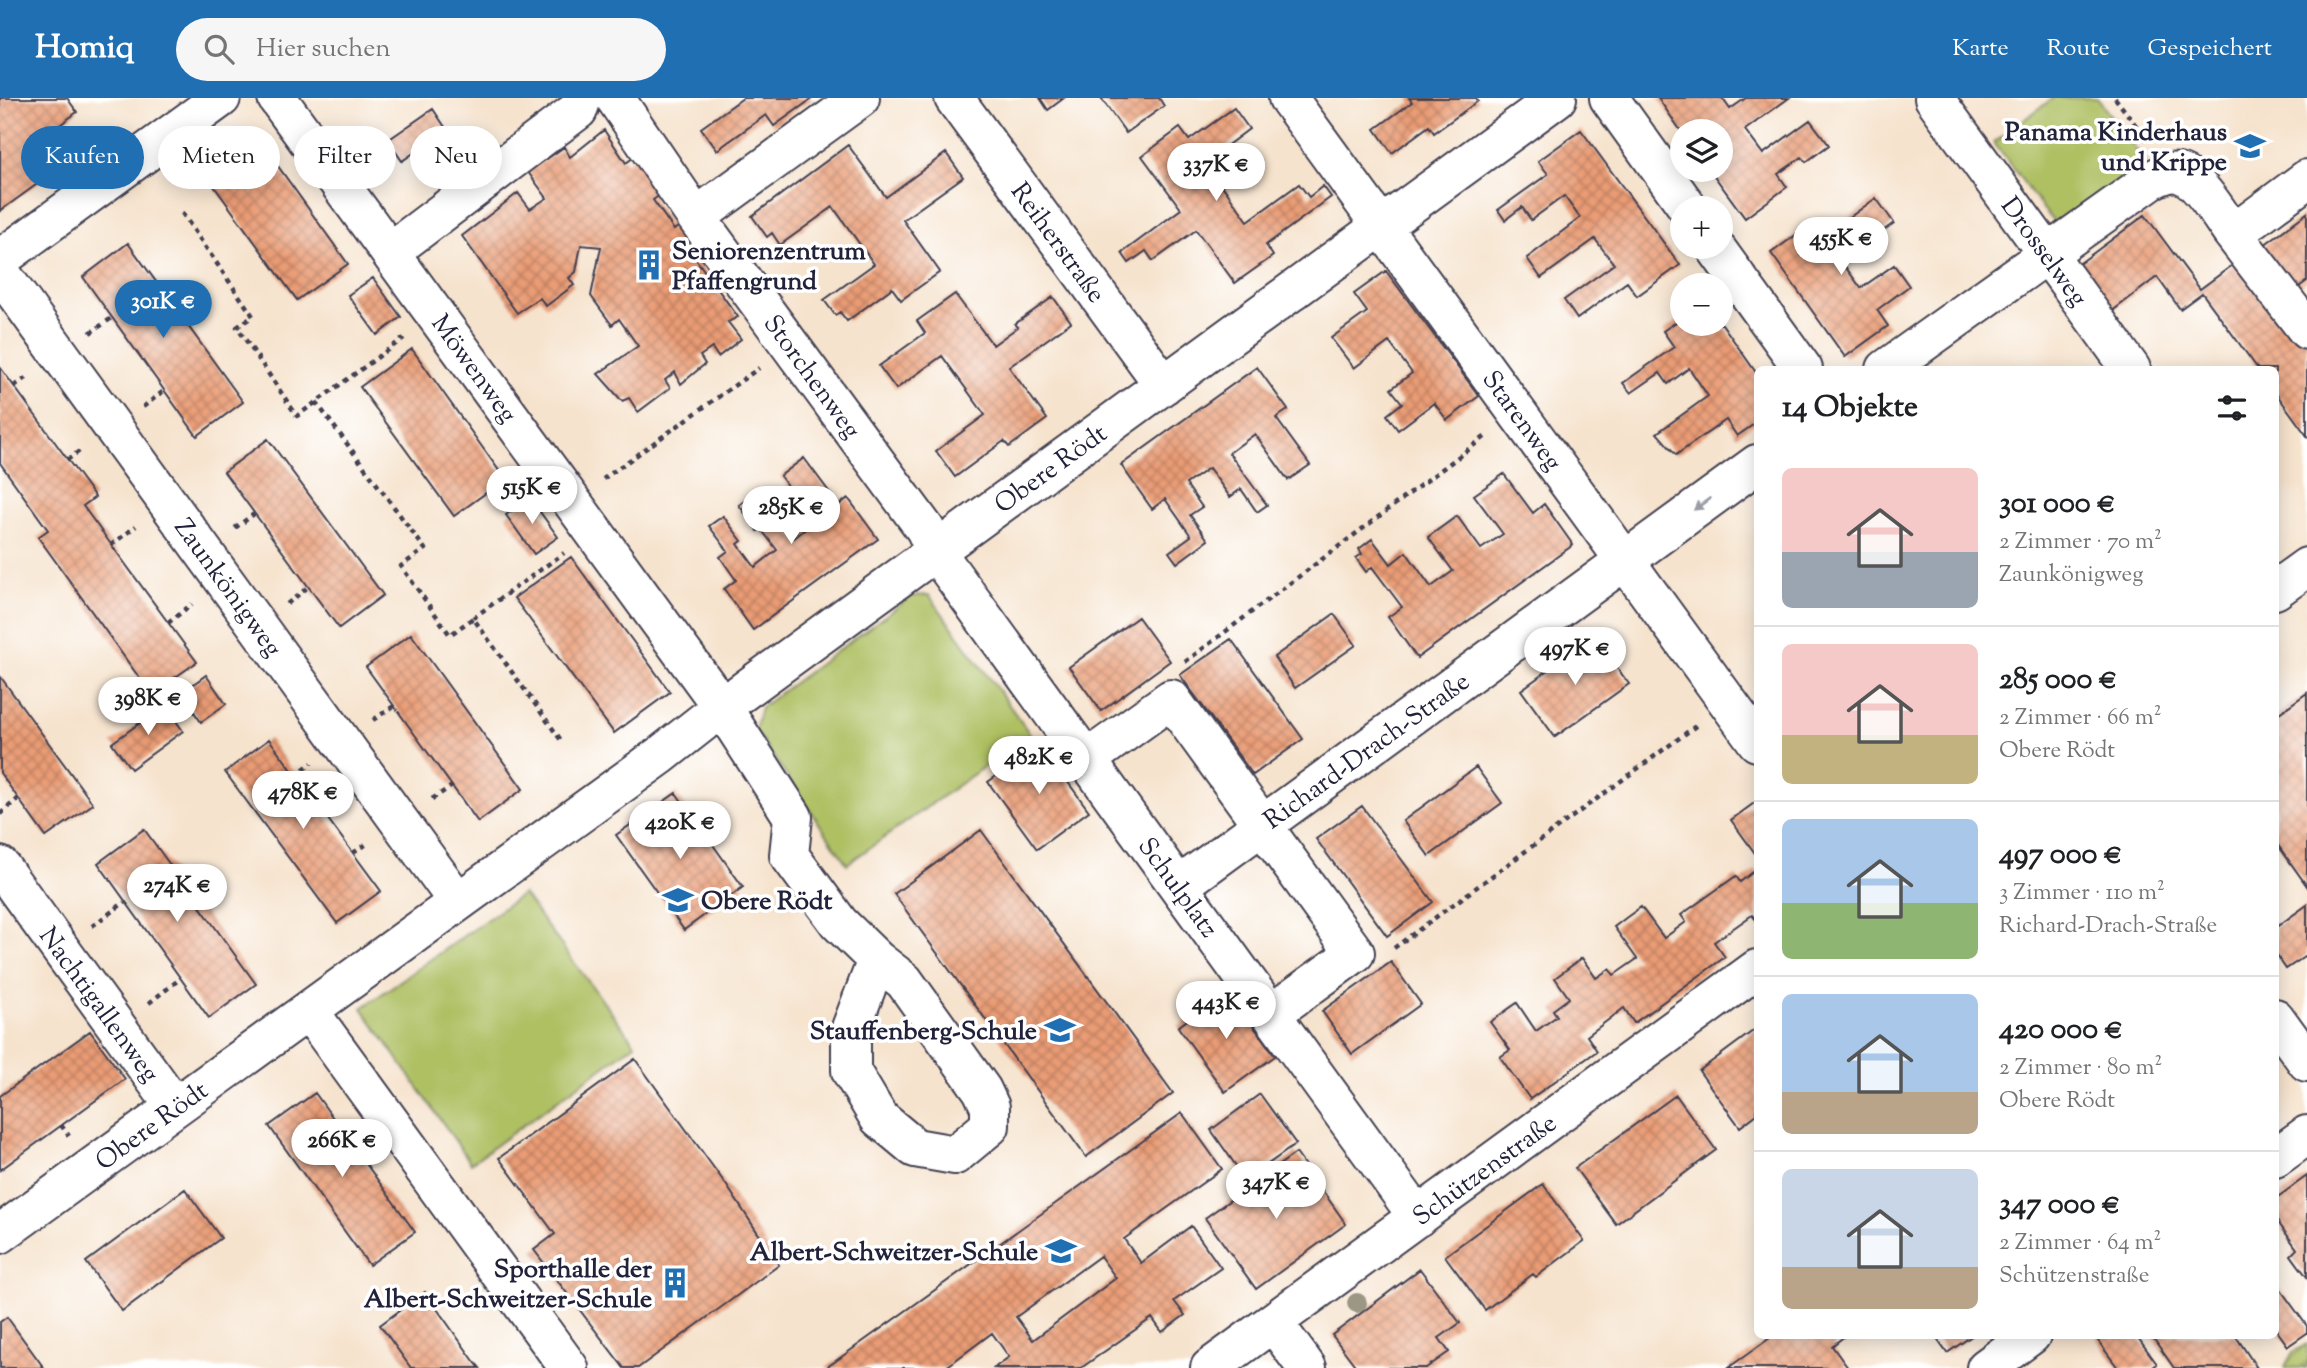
<!DOCTYPE html>
<html lang="de">
<meta charset="utf-8">
<style>
body{margin:0;font-family:"Sorts Mill Goudy",serif;background:#f6f6f6;color:#202124;height:100vh;display:flex;flex-direction:column;font-size:26px;white-space:nowrap}
*{box-sizing:border-box;margin:0}
p{font-size:23px;color:#757577}
.icon{flex:none;width:38px;height:38px;fill:none;stroke:currentColor;stroke-width:2;stroke-linecap:round;stroke-linejoin:round}
.map{position:relative;flex:1;overflow:hidden}
.details{position:absolute;left:1754px;top:268px;width:525px;height:973px;display:flex;flex-direction:column;background:#fff;border-radius:10px;box-shadow:0 4px 18px #0003}
.details>*{flex:none}
.banner{position:absolute;left:21px;top:28px;width:665px;height:63px;display:flex;gap:14px}
.fabs{position:absolute;left:1670px;top:21px;display:grid;gap:14px}
.fabs a{display:grid;place-items:center;width:63px;height:63px;border-radius:50%;background:#fff;box-shadow:0 4px 18px #0003;font-size:35px}
.price{position:absolute;translate:-50% -60px;padding:0 16px;border-radius:24px;background:#fff;color:#222;font-size:23px;line-height:46px;filter:drop-shadow(0 2px 4px #0008)}
.price::after{content:'';position:absolute;left:50%;top:42px;width:21px;height:16px;margin-left:-10px;background:inherit;clip-path:polygon(0 0,100% 0,50% 100%)}
.price.on{background:#1f6fb2;color:#fff}
ul{padding:0;list-style:none}
li{display:flex;align-items:center;gap:21px;height:175px;padding:0 28px}
li+li{border-top:2px solid #e0e0e0}
li span{display:grid;place-items:center;flex:none;width:196px;height:140px;border-radius:10px;color:#555}
li>.icon{margin-inline-start:auto}
span .icon{width:84px;height:84px;fill:#fffc;stroke-width:1}
li b{font-size:30px}
h2{display:flex;justify-content:space-between;align-items:center;height:84px;padding:0 28px;font-size:30px}
.pill{padding:0 24px;border-radius:32px;background:#fff;box-shadow:0 4px 18px #0003;font-size:24px;line-height:63px}
.pill.on{background:#1f6fb2;color:#fff}
header{display:flex;align-items:center;gap:42px;box-sizing:border-box;height:98px;padding:0 35px;background:#1f6fb2;color:#fff}
header strong{font-size:33px}
nav{display:flex;gap:38px;margin-inline-start:auto;font-size:24px}
.search{width:490px;height:63px;background:#f6f6f6;display:flex;align-items:center;gap:18px;box-sizing:border-box;padding:0 24px;border-radius:38px;color:#757577;font-size:26px}
.map>svg:first-child{display:block}
.park{fill:#afc063;stroke:#68714f;stroke-width:2}
.garden{fill:url(#garden-furrows);stroke:#68714f;stroke-width:2}
.building{fill:url(#building-cross-hatch);fill-rule:evenodd}
.lines{fill:none;stroke-linecap:round;stroke-linejoin:round}
.minor-casing{stroke:#423f51;stroke-width:42}
.path{stroke:#423f51;stroke-width:4.5;stroke-dasharray:5 5;stroke-linecap:butt}
.minor{stroke:#fff;stroke-width:38}
.tree{fill:#9c9784}
.oneway{fill:#9c9ca7}
.labels{text-anchor:middle;stroke-width:7;stroke-linejoin:round;paint-order:stroke}
.poi-label{font-size:26px;font-weight:bold;fill:#22223b;stroke:#fff;text-anchor:end}
.street-label{font-size:26px;fill:#22223b;stroke:#fff}
</style>
<header>
<strong>Homiq</strong>
<div class="search"><svg class="icon" aria-label="search" viewBox="0 0 24 24"><circle cx="10" cy="10" r="6"/><path d="M15 15l6 6"/></svg>Hier suchen</div>
<nav><a>Karte</a><a>Route</a><a>Gespeichert</a></nav>
</header>
<div class="map">
<svg width="2307" height="1270" viewBox="0 0 2307 1270">
<defs>
<pattern id="garden-furrows" width="10" height="10" patternUnits="userSpaceOnUse" patternTransform="scale(1.75)"><rect width="10" height="10" fill="#afc063"/><path d="M-1 1l2-2M0 10L10 0M9 11l2-2" fill="none" stroke="#8e9c53"/></pattern>
<pattern id="building-cross-hatch" width="8" height="8" patternUnits="userSpaceOnUse" patternTransform="scale(1.75)"><rect width="8" height="8" fill="#ea9c75"/><path d="M0 0l8 8M0 8l8-8" fill="none" stroke="#bd7f61"/></pattern>
</defs>
<rect width="100%" height="100%" fill="#fff"/>
<filter id="ink" filterUnits="userSpaceOnUse"><feTurbulence type="fractalNoise" baseFrequency=".0143" numOctaves="2"/><feDisplacementMap in="SourceGraphic" scale="14" xChannelSelector="R" yChannelSelector="G"/><feConvolveMatrix kernelMatrix="1 2 1 2 8 2 1 2 1" color-interpolation-filters="sRGB"/></filter>
<filter id="wash" filterUnits="userSpaceOnUse"><feTurbulence type="fractalNoise" baseFrequency=".00686" numOctaves="4" result="noise"/><feDisplacementMap in="SourceGraphic" scale="28" xChannelSelector="R" yChannelSelector="G"/><feGaussianBlur stdDeviation="1.57" result="paint"/><feColorMatrix in="noise" values="0 0 0 0 0 0 0 0 0 0 0 0 0 0 0 0 0 1.4 0 .05"/><feComposite in="paint" operator="in"/></filter>
<g filter="url(#wash)">
<rect width="100%" height="100%" fill="#f6e3cd"/>
<path class="park" d="M 2053,0 L 2097,0 L 2145,63 L 2057,129 L 1994,45 Z
M 929,497 L 1030,636 L 847,766 L 755,632 L 761,609 L 912,498 Z
M 523,796 L 635,946 L 471,1065 L 362,910 Z"/>
<path class="garden" d="M 2307,1246 L 2307,1270 L 2284,1270 L 2293,1254 Z"/>
<g id="blocks">
<path class="building" d="M 0,0 L 67,0 L 77,14 L 56,30 L 76,58 L 0,113 Z
M 743,0 L 813,0 L 774,28 L 766,17 L 717,52 L 701,30 Z
M 1040,0 L 1064,0 L 1048,12 Z
M 1101,0 L 1159,0 L 1164,8 L 1126,35 Z
M 1409,0 L 1476,0 L 1478,3 L 1434,35 L 1429,28 L 1392,55 L 1375,31 L 1412,4 Z
M 1658,0 L 1722,0 L 1730,11 L 1746,0 L 1789,0 L 1745,32 L 1763,56 L 1810,22 L 1829,47 L 1806,64 L 1802,59 L 1778,76 L 1787,89 L 1745,120 L 1710,72 L 1720,72 L 1720,33 L 1681,33 Z
M 1234,10 L 1249,31 L 1205,64 L 1248,123 L 1299,86 L 1309,99 L 1323,88 L 1331,99 L 1266,147 L 1273,158 L 1235,185 L 1196,132 L 1153,163 L 1146,153 L 1129,165 L 1122,155 L 1181,111 L 1142,58 L 1180,30 L 1189,42 Z
M 433,11 L 447,32 L 402,63 L 388,42 Z
M 604,32 L 626,65 L 638,56 L 664,94 L 653,102 L 674,132 L 683,125 L 704,155 L 695,160 L 738,219 L 728,224 L 741,241 L 718,259 L 712,250 L 700,258 L 705,266 L 681,286 L 675,274 L 665,282 L 670,290 L 638,314 L 629,300 L 622,303 L 598,276 L 638,248 L 619,221 L 612,227 L 591,198 L 601,149 L 581,147 L 576,174 L 569,180 L 574,187 L 546,208 L 540,200 L 517,215 L 462,138 L 518,95 L 530,111 L 547,100 L 528,74 L 564,49 L 570,59 Z
M 1581,32 L 1680,167 L 1637,198 L 1627,184 L 1577,221 L 1564,202 L 1614,166 L 1604,153 L 1595,141 L 1541,180 L 1527,160 L 1580,120 L 1564,98 L 1531,122 L 1522,109 L 1505,122 L 1498,112 L 1548,76 L 1538,63 Z
M 255,36 L 348,166 L 297,202 L 203,73 Z
M 848,47 L 886,99 L 946,55 L 963,79 L 903,122 L 940,174 L 901,202 L 892,190 L 847,223 L 840,214 L 835,217 L 824,202 L 874,166 L 833,109 L 780,147 L 772,135 L 767,139 L 752,118 Z
M 1876,100 L 1894,125 L 1841,163 L 1861,190 L 1894,167 L 1909,188 L 1877,212 L 1888,228 L 1845,259 L 1771,155 L 1814,124 L 1824,138 Z
M 2307,115 L 2307,183 L 2292,194 L 2260,150 Z
M 2145,117 L 2200,191 L 2245,158 L 2307,243 L 2307,338 L 2275,294 L 2275,271 L 2258,271 L 2202,195 L 2180,211 L 2157,179 L 2111,214 L 2076,168 Z
M 128,145 L 243,304 L 197,338 L 83,179 Z
M 1386,173 L 1479,298 L 1447,322 L 1434,305 L 1398,332 L 1387,317 L 1402,305 L 1391,291 L 1412,275 L 1389,244 L 1354,270 L 1331,240 L 1367,214 L 1354,196 Z
M 373,180 L 401,219 L 377,237 L 348,197 Z
M 955,196 L 993,247 L 1018,229 L 1015,226 L 1053,199 L 1071,224 L 1009,269 L 1047,321 L 1009,349 L 1004,343 L 955,379 L 936,353 L 985,317 L 942,258 L 896,291 L 879,268 L 925,235 L 917,223 Z
M 1682,220 L 1682,226 L 1722,226 L 1757,276 L 1757,324 L 1737,338 L 1726,322 L 1676,357 L 1657,335 L 1708,298 L 1689,270 L 1668,286 L 1660,275 L 1631,295 L 1623,285 L 1674,249 L 1663,233 Z
M 412,251 L 505,381 L 454,418 L 360,289 Z
M 0,269 L 95,399 L 83,408 L 197,564 L 151,596 L 38,439 L 48,432 L 0,365 Z
M 1257,269 L 1288,312 L 1276,320 L 1310,367 L 1288,382 L 1255,336 L 1229,355 L 1267,407 L 1257,414 L 1241,391 L 1230,399 L 1209,370 L 1186,386 L 1202,409 L 1190,417 L 1208,442 L 1177,465 L 1169,454 L 1191,438 L 1165,401 L 1152,411 L 1121,367 Z
M 268,341 L 383,497 L 339,530 L 224,374 Z
M 804,360 L 839,407 L 848,400 L 878,441 L 753,532 L 724,491 L 736,482 L 720,459 L 728,453 L 709,428 L 723,418 L 742,443 L 738,446 L 755,469 L 777,452 L 761,431 L 758,433 L 739,407 L 763,389 L 779,411 L 776,414 L 794,440 L 814,424 L 780,378 Z
M 1504,376 L 1533,415 L 1544,406 L 1573,447 L 1417,560 L 1388,519 L 1402,509 L 1372,469 L 1366,474 L 1356,460 L 1362,456 L 1359,451 L 1372,441 L 1391,466 L 1406,454 L 1431,489 L 1453,473 L 1428,439 L 1457,418 L 1481,451 L 1503,436 L 1474,397 Z
M 530,400 L 558,439 L 534,456 L 506,417 Z
M 571,459 L 670,594 L 614,635 L 514,500 Z
M 1334,516 L 1356,547 L 1295,590 L 1274,559 Z
M 1138,519 L 1170,563 L 1101,613 L 1069,569 Z
M 411,536 L 523,691 L 478,724 L 366,569 Z
M 1594,539 L 1629,586 L 1555,639 L 1521,592 Z
M 1231,541 L 1303,641 L 1253,677 L 1180,577 Z
M 206,577 L 226,606 L 201,624 L 181,595 Z
M 0,578 L 93,706 L 46,739 L 0,675 Z
M 2307,595 L 2307,788 L 2275,743 L 2275,618 Z
M 165,607 L 183,633 L 131,671 L 112,645 Z
M 269,641 L 381,793 L 337,825 L 225,674 Z
M 1040,646 L 1089,713 L 1037,751 L 988,684 Z
M 1476,669 L 1502,705 L 1429,758 L 1403,723 Z
M 676,695 L 743,789 L 684,832 L 616,737 Z
M 1757,703 L 1757,758 L 1731,722 Z
M 1362,708 L 1433,804 L 1387,838 L 1316,741 Z
M 144,731 L 256,886 L 209,920 L 98,765 Z
M 981,732 L 1173,995 L 1086,1059 L 894,796 Z
M 1757,771 L 1757,823 L 1752,817 L 1714,844 L 1725,859 L 1634,925 L 1624,910 L 1587,938 L 1597,953 L 1530,1001 L 1500,959 L 1510,952 L 1490,924 L 1517,905 L 1536,933 L 1557,918 L 1553,912 L 1569,900 L 1555,880 L 1582,860 L 1596,880 L 1609,871 L 1614,877 L 1637,861 L 1614,829 L 1627,819 L 1641,809 L 1664,840 L 1686,824 L 1681,817 L 1736,778 L 1740,784 Z
M 2307,807 L 2307,857 L 2286,871 L 2275,855 L 2275,830 Z
M 1391,864 L 1421,906 L 1352,956 L 1322,913 Z
M 1227,892 L 1275,958 L 1225,994 L 1178,929 Z
M 1757,930 L 1757,1016 L 1740,1029 L 1699,973 Z
M 90,933 L 125,981 L 0,1072 L 0,998 Z
M 635,961 L 727,1088 L 779,1167 L 638,1270 L 624,1270 L 534,1152 L 555,1136 L 499,1060 Z
M 315,995 L 415,1134 L 369,1167 L 269,1028 Z
M 1260,996 L 1296,1046 L 1246,1082 L 1211,1032 Z
M 1676,997 L 1716,1052 L 1616,1126 L 1575,1070 Z
M 1182,1015 L 1222,1071 L 1124,1141 L 1141,1165 L 1191,1128 L 1221,1170 L 1174,1203 L 1185,1217 L 1162,1234 L 1152,1220 L 1081,1270 L 994,1270 L 1009,1259 L 992,1235 L 945,1270 L 826,1270 ZM 1100,1158 L 1116,1180 L 1033,1242 L 1016,1219 Z
M 1296,1055 L 1346,1126 L 1256,1191 L 1205,1120 Z
M 2307,1078 L 2307,1179 L 2291,1157 L 2297,1151 L 2275,1120 L 2275,1101 Z
M 1543,1086 L 1584,1143 L 1536,1179 L 1533,1176 L 1485,1212 L 1445,1158 Z
M 185,1091 L 221,1140 L 122,1213 L 86,1164 Z
M 1420,1171 L 1460,1225 L 1439,1240 L 1449,1254 L 1426,1270 L 1357,1270 L 1332,1237 Z
M 2275,1184 L 2307,1228 L 2307,1235 L 2288,1248 L 2275,1230 Z
M 425,1194 L 474,1263 L 480,1270 L 411,1270 L 380,1227 Z
M 7,1219 L 44,1270 L 0,1270 L 0,1224 Z
M 1774,1237 L 1846,1237 L 1832,1248 L 1848,1270 L 1728,1270 Z
M 1934,1237 L 1973,1237 L 1947,1255 Z
M 2101,1237 L 2136,1237 L 2157,1266 L 2152,1270 L 2118,1270 L 2096,1240 Z
M 2151,1237 L 2235,1237 L 2257,1270 L 2174,1270 Z"/>
</g>
</g>
<g filter="url(#ink)">
<use href="#blocks" fill-opacity="0" stroke="#423f51" stroke-width="2"/>
<g class="lines">
<g class="minor-casing">
<path id="minor" d="M 277,0 L 722,609 L 793,719 L 789,757 L 839,825 L 877,862 L 904,883 L 982,992 L 990,1009 L 990,1028 L 955,1057 L 915,1050 L 879,1020 L 851,973 L 851,930 L 877,862
M 615,0 L 696,119 L 925,431 L 936,454 L 1418,1119
M 954,0 L 1164,287
M 1288,0 L 1757,644
M 1609,0 L 1688,110
M 1934,0 L 2131,271
M 696,119 L 860,0
M 2233,136 L 2307,232
M 1715,149 L 1803,271
M 390,154 L 578,12 L 582,0
M 0,161 L 221,0
M 0,174 L 458,804
M 1886,271 L 2151,82 C 2160,78 2168,73 2178,75 C 2198,79 2221,120 2233,136 L 2307,81
M 2275,492 L 2307,469
M 1086,662 L 1171,601 L 1355,855 L 1271,916
M 0,768 L 175,1009
M 1179,788 L 1757,366
M 309,913 L 569,1270
M 2275,920 L 2307,964
M 2275,1060 L 2307,1037
M 0,1136 L 661,657 L 722,609 L 1557,0
M 1273,1224 L 1307,1270
M 1210,1270 L 1757,871
M 1986,1270 L 2031,1237"/>
</g>
<path class="path" d="M 2115,0 L 2147,42
M 182,115 L 253,218 L 237,229 L 297,318 L 404,240
M 90,235 L 112,220
M 14,288 L 28,279
M 316,304 L 425,451 L 401,468 L 450,537 L 473,520 L 563,645
M 143,309 L 165,292
M 67,362 L 81,352
M 603,381 L 759,270
M 235,430 L 254,416
M 111,447 L 136,428
M 287,506 L 308,489
M 473,520 L 564,455
M 168,525 L 192,506
M 1185,564 L 1486,338
M 373,622 L 394,608
M 295,677 L 312,665
M 432,701 L 452,688
M 0,716 L 19,700
M 353,755 L 367,746
M 92,828 L 125,804
M 1394,850 L 1697,627
M 149,905 L 181,880
M 61,1027 L 69,1038"/>
<use href="#minor" class="minor"/>
</g>
<circle class="tree" cx="1357" cy="1205" r="10"/>
<defs><path id="oneway-solid" d="M-6-.8H1V-3.2L6.5 0L1 3.2V.8H-6Z" transform="scale(1.75)"/></defs>
<use class="oneway" href="#oneway-solid" transform="translate(1702 406) rotate(144)"/>
</g>
<defs>
<g id="school-bare" transform="scale(2.415)"><path d="M0-5L7-2L0 1L-7-2ZM-4 1L0 2.5L4 1V4Q0 6-4 4Z" fill="#1f6fb2" stroke="#fff" stroke-width="2.5" paint-order="stroke"/></g>
<g id="building-bare" transform="scale(2.415)"><path d="M-4-6H4V6H1V3H-1V6H-4ZM-2.5-4.3h1.7v1.8h-1.7ZM.8-4.3h1.7v1.8H.8ZM-2.5-1h1.7V.8h-1.7ZM.8-1h1.7V.8H.8Z" fill="#1f6fb2" stroke="#fff" stroke-width="2.5" paint-order="stroke"/></g>
</defs>
<g fill-rule="evenodd">
<use href="#school-bare" x="2250" y="48"/>
<use href="#building-bare" x="649" y="167"/>
<use href="#school-bare" x="678" y="802"/>
<use href="#school-bare" x="1060" y="932"/>
<use href="#school-bare" x="1061" y="1153"/>
<use href="#building-bare" x="675" y="1185"/>
</g>
<g class="labels">
<g class="poi-label">
<text x="2227" y="42">Panama Kinderhaus<tspan x="2227" dy="30">und Krippe</tspan></text>
<text x="672" y="161" text-anchor="start">Seniorenzentrum<tspan x="672" dy="30">Pfaffengrund</tspan></text>
<text x="701" y="811" text-anchor="start">Obere Rödt</text>
<text x="1037" y="941">Stauffenberg-Schule</text>
<text x="1038" y="1162">Albert-Schweitzer-Schule</text>
<text x="652" y="1179">Sporthalle der<tspan x="652" dy="30">Albert-Schweitzer-Schule</tspan></text>
</g>
<g class="street-label">
<text transform="translate(1059 144) rotate(54)" y="9">Reiherstraße</text>
<text transform="translate(2045 153) rotate(54)" y="9">Drosselweg</text>
<text transform="translate(475 270) rotate(54)" y="9">Möwenweg</text>
<text transform="translate(813 278) rotate(54)" y="9">Storchenweg</text>
<text transform="translate(1523 322) rotate(54)" y="9">Starenweg</text>
<text transform="translate(1050 370) rotate(-36)" y="9">Obere Rödt</text>
<text transform="translate(229 489) rotate(54)" y="9">Zaunkönigweg</text>
<text transform="translate(1366 652) rotate(-36)" y="9">Richard-Drach-Straße</text>
<text transform="translate(1179 789) rotate(54)" y="9">Schulplatz</text>
<text transform="translate(100 906) rotate(54)" y="9">Nachtigallenweg</text>
<text transform="translate(151 1027) rotate(-36)" y="9">Obere Rödt</text>
<text transform="translate(1484 1071) rotate(-36)" y="9">Schützenstraße</text>
</g>
</g>
</svg>
<div class="fabs">
<a><svg class="icon" aria-label="layers" viewBox="0 0 24 24"><path d="M12 4l9 5-9 5-9-5zM3 14l9 5 9-5"/></svg></a>
<a>+</a>
<a>−</a>
</div>
<b class="price" style="left:1216px;top:105px">337K €</b>
<b class="price" style="left:1841px;top:179px">455K €</b>
<b class="price on" style="left:163px;top:242px">301K €</b>
<b class="price" style="left:532px;top:428px">515K €</b>
<b class="price" style="left:791px;top:448px">285K €</b>
<b class="price" style="left:1575px;top:589px">497K €</b>
<b class="price" style="left:148px;top:639px">398K €</b>
<b class="price" style="left:1039px;top:698px">482K €</b>
<b class="price" style="left:303px;top:733px">478K €</b>
<b class="price" style="left:680px;top:763px">420K €</b>
<b class="price" style="left:177px;top:826px">274K €</b>
<b class="price" style="left:1226px;top:943px">443K €</b>
<b class="price" style="left:342px;top:1081px">266K €</b>
<b class="price" style="left:1276px;top:1123px">347K €</b>
<div class="banner">
<a class="pill on">Kaufen</a>
<a class="pill">Mieten</a>
<a class="pill">Filter</a>
<a class="pill">Neu</a>
</div>
<section class="details">
<h2>14 Objekte<svg class="icon" aria-label="filters" viewBox="0 0 24 24"><path d="M4 7h16M4 17h16"/><circle cx="9" cy="7" r="2"/><circle cx="15" cy="17" r="2"/></svg></h2>
<ul>
<li><span style="background:linear-gradient(#f6c9c9 60%,#9aa5b1 0)"><svg class="icon" aria-label="home" viewBox="0 0 24 24"><path d="M3 11l9-7 9 7M6 9v11h12V9"/></svg></span><div><b>301 000 €</b><p>2 Zimmer · 70 m²</p><p>Zaunkönigweg</p></div></li>
<li><span style="background:linear-gradient(#f6c9c9 65%,#c2b280 0)"><svg class="icon" aria-label="home" viewBox="0 0 24 24"><path d="M3 11l9-7 9 7M6 9v11h12V9"/></svg></span><div><b>285 000 €</b><p>2 Zimmer · 66 m²</p><p>Obere Rödt</p></div></li>
<li><span style="background:linear-gradient(#a9c7e8 60%,#8fb573 0)"><svg class="icon" aria-label="home" viewBox="0 0 24 24"><path d="M3 11l9-7 9 7M6 9v11h12V9"/></svg></span><div><b>497 000 €</b><p>3 Zimmer · 110 m²</p><p>Richard-Drach-Straße</p></div></li>
<li><span style="background:linear-gradient(#a9c7e8 70%,#b9a48a 0)"><svg class="icon" aria-label="home" viewBox="0 0 24 24"><path d="M3 11l9-7 9 7M6 9v11h12V9"/></svg></span><div><b>420 000 €</b><p>2 Zimmer · 80 m²</p><p>Obere Rödt</p></div></li>
<li><span style="background:linear-gradient(#c9d6e8 70%,#b9a48a 0)"><svg class="icon" aria-label="home" viewBox="0 0 24 24"><path d="M3 11l9-7 9 7M6 9v11h12V9"/></svg></span><div><b>347 000 €</b><p>2 Zimmer · 64 m²</p><p>Schützenstraße</p></div></li>
</ul>
</section>
</div>
